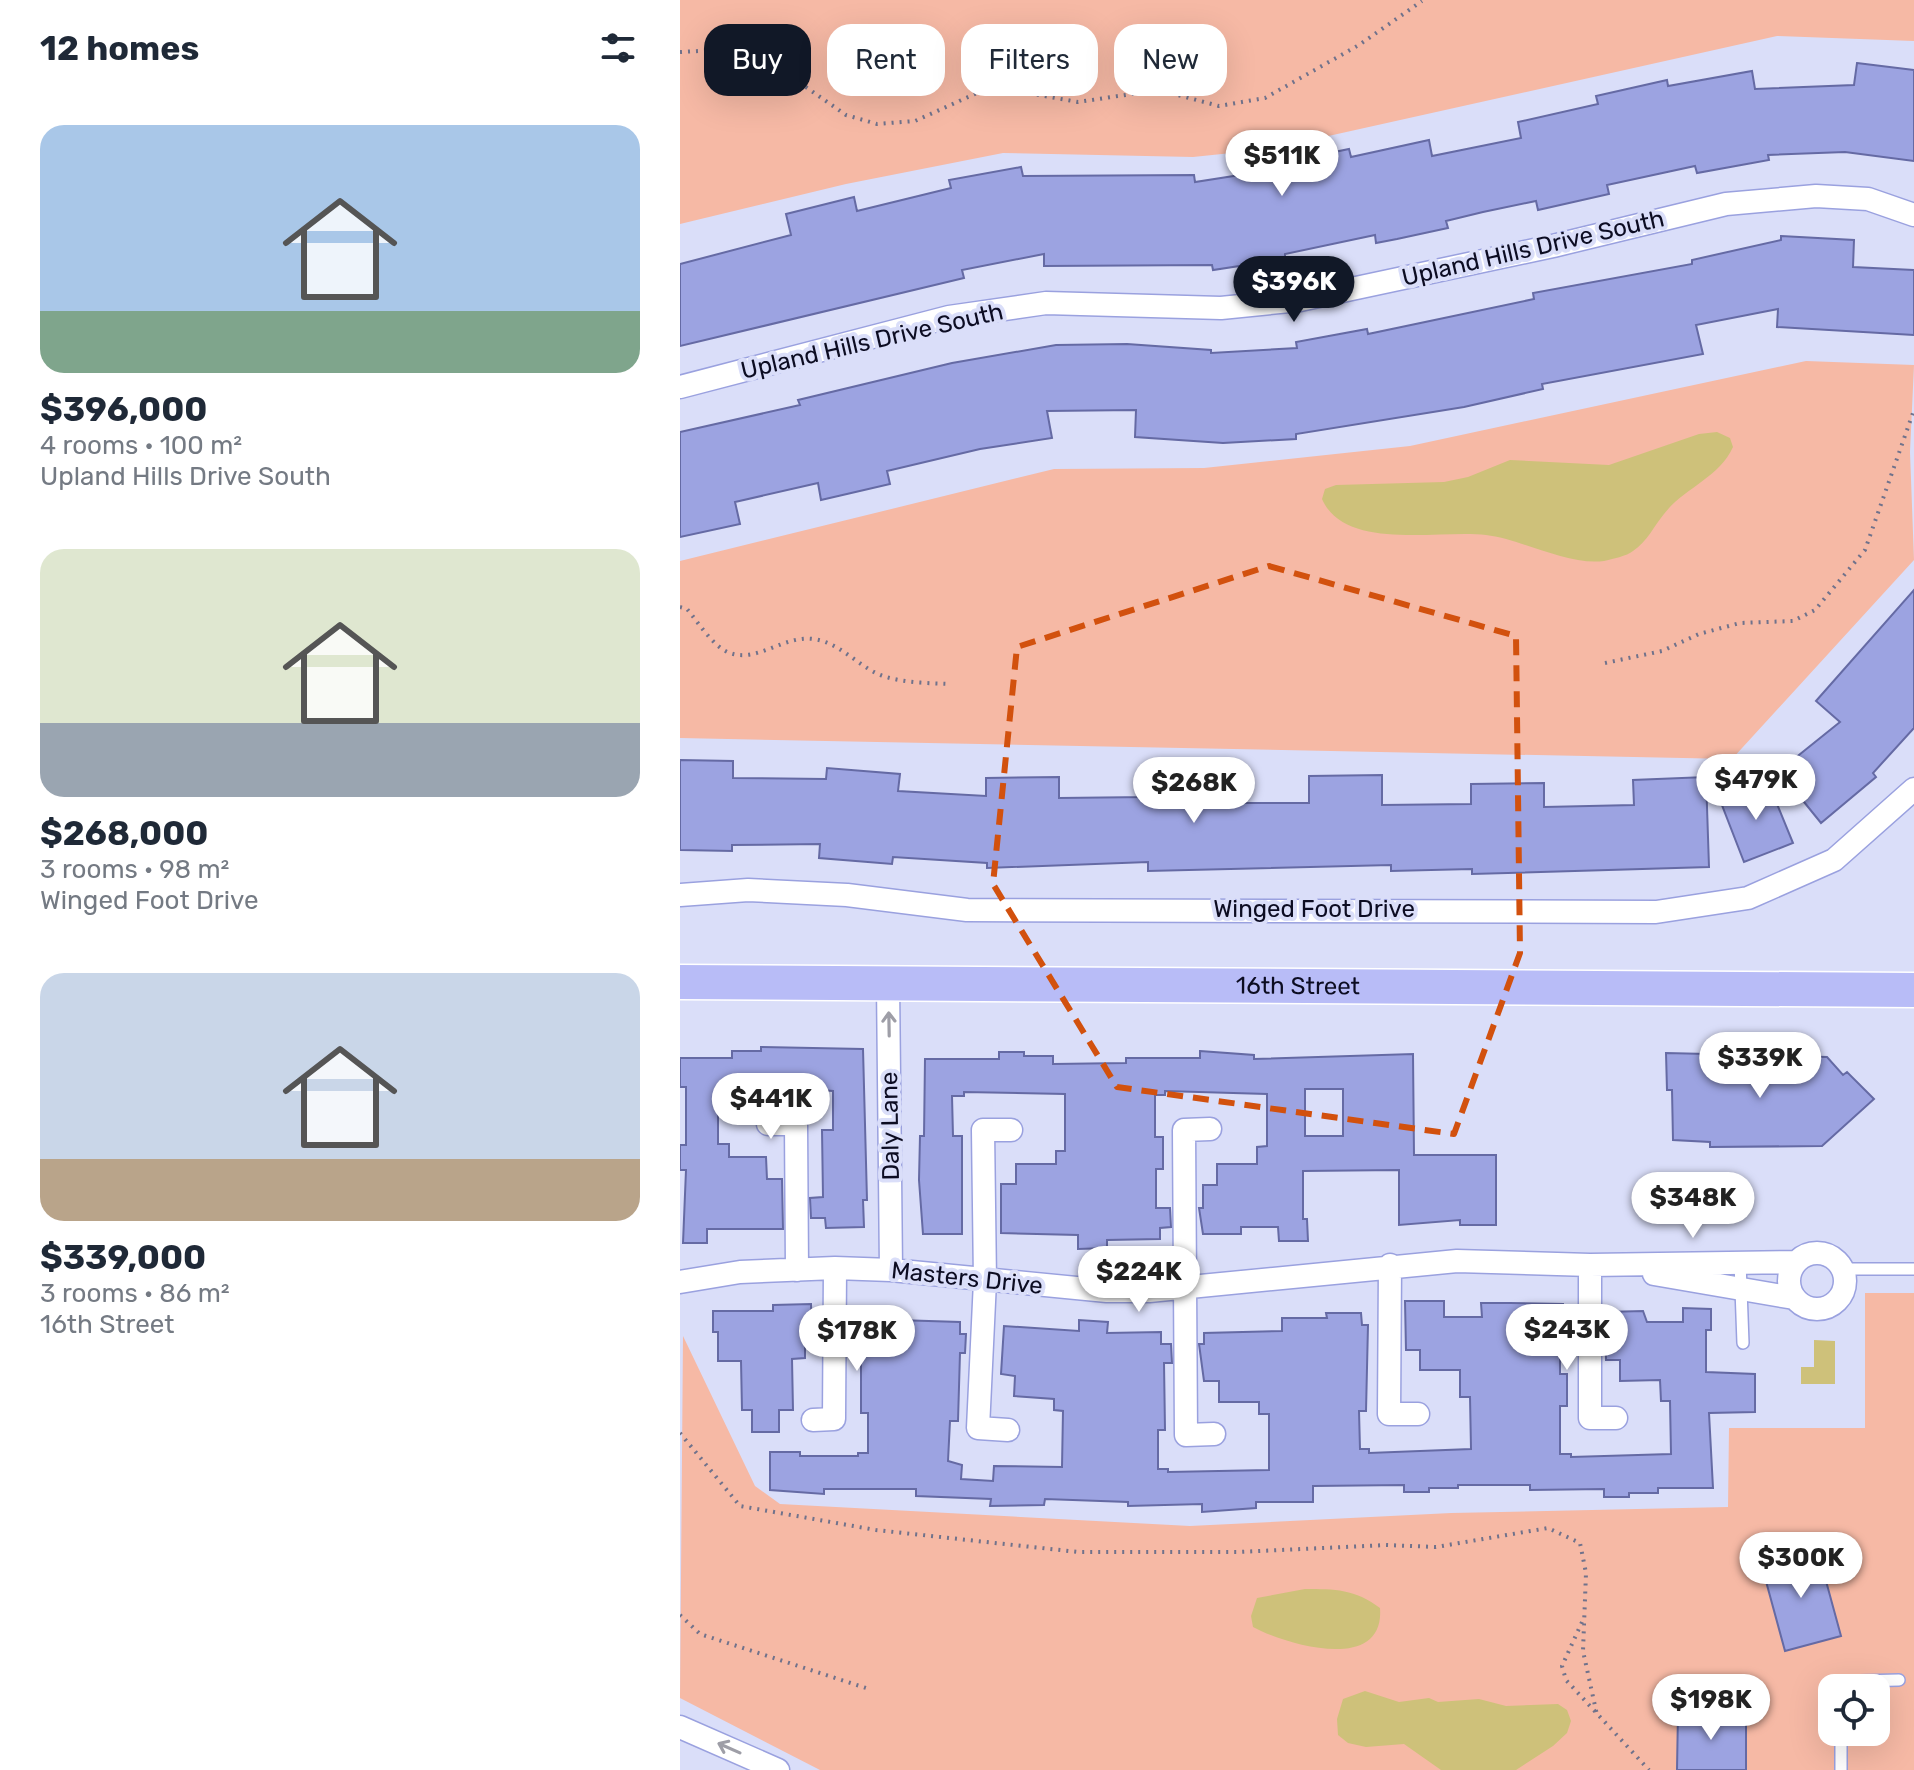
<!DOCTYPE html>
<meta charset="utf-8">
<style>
body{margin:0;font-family:Rubik,sans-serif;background:#f6f6f7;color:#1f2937;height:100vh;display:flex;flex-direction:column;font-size:30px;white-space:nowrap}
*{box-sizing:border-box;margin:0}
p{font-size:26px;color:#747a83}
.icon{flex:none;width:44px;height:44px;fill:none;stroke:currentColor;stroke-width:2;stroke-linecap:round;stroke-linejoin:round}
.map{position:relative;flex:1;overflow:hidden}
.drawer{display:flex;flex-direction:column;background:#fff;width:680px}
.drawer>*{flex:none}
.banner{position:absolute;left:24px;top:24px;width:760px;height:72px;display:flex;gap:16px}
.tools{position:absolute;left:1138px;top:1674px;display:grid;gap:16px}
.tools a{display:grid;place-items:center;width:72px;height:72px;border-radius:16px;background:#fff;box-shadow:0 8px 32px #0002;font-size:40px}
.price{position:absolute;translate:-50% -68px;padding:0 18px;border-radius:28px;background:#fff;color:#222;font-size:26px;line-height:52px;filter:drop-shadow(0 2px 4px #0008)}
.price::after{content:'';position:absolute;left:50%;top:48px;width:24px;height:18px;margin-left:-12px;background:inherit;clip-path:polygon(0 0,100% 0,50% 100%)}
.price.current{background:#111827;color:#fff}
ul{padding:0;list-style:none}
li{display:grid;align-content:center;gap:16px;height:424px;padding:0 40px}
li span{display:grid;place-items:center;height:248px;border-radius:24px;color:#555}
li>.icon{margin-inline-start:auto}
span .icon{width:144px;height:144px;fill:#fffc;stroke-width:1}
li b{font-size:34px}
h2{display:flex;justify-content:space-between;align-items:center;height:96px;padding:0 40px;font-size:34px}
.tag{padding:0 28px;border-radius:24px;background:#fff;box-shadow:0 8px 32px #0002;font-size:28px;line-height:72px}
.tag.current{background:#111827;color:#fff}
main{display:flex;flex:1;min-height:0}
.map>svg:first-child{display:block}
.green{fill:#f6b9a5;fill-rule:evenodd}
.water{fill:#cec17a}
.building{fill:#9ca3e1;stroke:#656aa4;stroke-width:2;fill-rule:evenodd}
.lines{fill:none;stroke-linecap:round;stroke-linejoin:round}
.service-casing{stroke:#9aa1df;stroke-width:14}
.minor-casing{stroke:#9aa1df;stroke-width:25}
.primary-casing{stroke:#fff;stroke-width:37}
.path{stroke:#70728b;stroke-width:4;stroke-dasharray:2 6;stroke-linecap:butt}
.service{stroke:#fff;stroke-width:11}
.minor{stroke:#fff;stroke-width:22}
.primary{stroke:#b8bcf7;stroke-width:34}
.oneway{stroke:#9e9ea7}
.marked{fill:none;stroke:#d2510e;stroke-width:6;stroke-dasharray:16 10;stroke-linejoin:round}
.labels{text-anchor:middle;stroke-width:8;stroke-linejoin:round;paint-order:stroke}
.street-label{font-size:24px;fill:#0c0c22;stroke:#dadef9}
</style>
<main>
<section class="drawer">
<h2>12 homes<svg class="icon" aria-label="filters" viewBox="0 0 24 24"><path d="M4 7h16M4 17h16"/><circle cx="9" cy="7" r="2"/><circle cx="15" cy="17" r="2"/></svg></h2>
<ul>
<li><span style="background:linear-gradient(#a9c7e8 75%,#7fa58c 0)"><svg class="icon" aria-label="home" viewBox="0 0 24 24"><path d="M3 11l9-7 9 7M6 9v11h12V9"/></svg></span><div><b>$396,000</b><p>4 rooms · 100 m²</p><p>Upland Hills Drive South</p></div></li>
<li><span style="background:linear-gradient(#dfe7d0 70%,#9aa5b1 0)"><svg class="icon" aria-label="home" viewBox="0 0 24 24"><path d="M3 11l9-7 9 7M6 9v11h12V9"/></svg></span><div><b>$268,000</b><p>3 rooms · 98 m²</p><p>Winged Foot Drive</p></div></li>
<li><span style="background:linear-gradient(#c9d6e8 75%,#b9a48a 0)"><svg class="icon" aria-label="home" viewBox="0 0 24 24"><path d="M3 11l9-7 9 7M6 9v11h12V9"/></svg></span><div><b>$339,000</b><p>3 rooms · 86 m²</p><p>16th Street</p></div></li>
</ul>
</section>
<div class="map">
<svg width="1234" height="1770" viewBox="0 0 1234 1770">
<rect width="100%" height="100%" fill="#dadef9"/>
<path class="green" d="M 0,0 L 1234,0 L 1234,41 L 1097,36 L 590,149 L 513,157 L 323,153 L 166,184 L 0,224 Z
M 1126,361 L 1234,365 L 1230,452 L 1234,560 L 1052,759 L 0,738 L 0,561 L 374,469 L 524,468 L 730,446 Z
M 1185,1293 L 1234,1293 L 1234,1770 L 140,1770 L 0,1698 L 3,1336 L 75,1486 L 100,1504 L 510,1526 L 771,1513 L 1048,1507 L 1049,1428 L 1185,1428 ZM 1152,1688 L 1196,1688 L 1196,1732 L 1152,1732 Z"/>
<path class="water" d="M 1037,432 L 1050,438 L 1053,447 C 1039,478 1004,488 984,514 C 974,526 967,542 953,551 C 947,556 932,559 924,561 C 889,566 841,539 806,535 C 761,529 665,552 642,499 L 645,489 L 656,485 L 764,482 L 788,477 L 830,460 L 929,465 L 1019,434 Z
M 1134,1340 L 1155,1341 L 1155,1384 L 1121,1384 L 1121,1367 L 1134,1367 Z
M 625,1589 C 655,1589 675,1589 700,1608 C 705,1674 606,1645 573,1627 L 571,1616 L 577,1598 Z
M 685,1691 L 719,1702 L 749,1698 L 758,1702 L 799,1699 L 826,1706 L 878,1704 L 887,1710 L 891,1721 L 887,1733 L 873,1746 L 836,1770 L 761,1770 L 724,1744 L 686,1747 L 668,1743 L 658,1735 L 657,1719 L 663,1699 Z"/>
<path class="building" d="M 1177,63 L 1234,70 L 1234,161 L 1165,152 L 1088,155 L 1089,160 L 1017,173 L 1015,166 L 927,185 L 929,194 L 858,210 L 856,201 L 803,212 L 766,221 L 768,228 L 717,239 L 696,243 L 695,235 L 605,254 L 605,259 L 533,270 L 532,265 L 364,266 L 364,254 L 282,270 L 284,278 L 0,346 L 0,264 L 111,235 L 106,214 L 174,197 L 177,211 L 271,188 L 269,180 L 341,167 L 343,176 L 514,175 L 515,182 L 599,169 L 597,164 L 669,149 L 671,157 L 749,140 L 752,156 L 841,138 L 838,122 L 918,104 L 916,96 L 987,80 L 988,86 L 1072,71 L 1075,89 L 1174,85 Z
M 1101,236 L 1174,240 L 1173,267 L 1234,270 L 1234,335 L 1097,327 L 1098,309 L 1016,325 L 1023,354 L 862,384 L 863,389 L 784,407 L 616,434 L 616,439 L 543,443 L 455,437 L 456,410 L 367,411 L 372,438 L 300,449 L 207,471 L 210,484 L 141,500 L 138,483 L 55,502 L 60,524 L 0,537 L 0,432 L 120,405 L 118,400 L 272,363 L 376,345 L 447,344 L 531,350 L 531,353 L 617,348 L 616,342 L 687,329 L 688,334 L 854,299 L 853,293 L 1012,264 L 1012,260 L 1101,240 Z
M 1234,590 L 1234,728 L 1193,773 L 1196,777 L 1141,823 L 1103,776 L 1109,773 L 1104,767 L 1160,722 L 1136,701 Z
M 0,760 L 53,761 L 53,778 L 146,779 L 147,768 L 220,774 L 218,791 L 306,796 L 306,778 L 379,777 L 379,798 L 467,797 L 467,781 L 540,780 L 541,803 L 629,803 L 629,776 L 702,775 L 702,805 L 791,804 L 791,784 L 864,783 L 864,807 L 954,805 L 953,780 L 1026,777 L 1029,867 L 792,874 L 792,869 L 711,871 L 711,865 L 468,871 L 468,862 L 307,868 L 307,863 L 213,857 L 212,864 L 139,858 L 140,844 L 52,845 L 52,851 L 0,850 Z
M 1088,782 L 1113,843 L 1064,862 L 1040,800 Z
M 81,1047 L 183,1049 L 187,1200 L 183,1200 L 184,1227 L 146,1228 L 145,1218 L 131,1218 L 130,1198 L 143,1197 L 142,1130 L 153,1130 L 153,1091 L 82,1086 L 82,1090 L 38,1089 L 38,1144 L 49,1144 L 49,1157 L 86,1157 L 87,1179 L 102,1179 L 103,1229 L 27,1229 L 27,1243 L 3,1243 L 6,1170 L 0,1170 L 0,1145 L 6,1145 L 6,1087 L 0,1087 L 0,1058 L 52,1058 L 52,1051 L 81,1051 Z
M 520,1051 L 574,1055 L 574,1059 L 733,1054 L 734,1155 L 816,1155 L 816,1225 L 780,1225 L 780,1220 L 719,1225 L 719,1170 L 623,1171 L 623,1219 L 627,1219 L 628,1241 L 599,1241 L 598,1227 L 561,1227 L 561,1234 L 523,1234 L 519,1208 L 523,1208 L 523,1185 L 537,1185 L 537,1164 L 577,1164 L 577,1147 L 587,1146 L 587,1094 L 485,1091 L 485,1095 L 475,1095 L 475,1137 L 483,1137 L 483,1169 L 476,1169 L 476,1208 L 490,1208 L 491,1227 L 480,1228 L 480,1239 L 427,1240 L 427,1248 L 398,1249 L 398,1235 L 321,1233 L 321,1184 L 336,1184 L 336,1164 L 376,1164 L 376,1151 L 385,1151 L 385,1094 L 284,1092 L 284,1096 L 272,1096 L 273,1136 L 282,1136 L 282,1234 L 243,1234 L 239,1180 L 240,1136 L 244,1136 L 245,1059 L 319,1059 L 319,1052 L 344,1052 L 344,1056 L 373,1056 L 373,1064 L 446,1063 L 446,1058 L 520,1058 ZM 625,1089 L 663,1089 L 663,1136 L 625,1136 Z
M 986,1053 L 1147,1057 L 1163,1075 L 1167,1072 L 1194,1099 L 1142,1146 L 1030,1147 L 1030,1142 L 993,1140 L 992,1090 L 987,1090 Z
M 725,1301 L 764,1301 L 764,1317 L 802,1317 L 801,1303 L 830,1303 L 883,1304 L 884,1316 L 896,1316 L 896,1335 L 880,1336 L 880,1374 L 887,1374 L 887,1406 L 880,1406 L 880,1454 L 891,1454 L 891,1457 L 991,1454 L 990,1401 L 981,1401 L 980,1380 L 940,1381 L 940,1360 L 926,1360 L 925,1312 L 963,1311 L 967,1322 L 1003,1322 L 1003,1308 L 1031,1309 L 1031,1330 L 1026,1330 L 1026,1372 L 1075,1374 L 1075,1412 L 1029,1413 L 1033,1488 L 978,1488 L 978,1493 L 949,1493 L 949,1497 L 924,1497 L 924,1489 L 850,1490 L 850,1485 L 778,1485 L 778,1488 L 749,1488 L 749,1492 L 724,1492 L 724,1485 L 633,1486 L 633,1502 L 576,1502 L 576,1508 L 522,1512 L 522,1504 L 448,1506 L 448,1502 L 365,1499 L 364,1505 L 310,1506 L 311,1499 L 236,1496 L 236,1489 L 144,1489 L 144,1494 L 90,1490 L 90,1452 L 120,1452 L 120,1456 L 178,1456 L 178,1453 L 188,1453 L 188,1413 L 181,1413 L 181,1348 L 177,1348 L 176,1328 L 182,1328 L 182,1316 L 217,1315 L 217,1320 L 280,1322 L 280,1334 L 286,1334 L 285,1353 L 280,1353 L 278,1421 L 270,1421 L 268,1461 L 282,1465 L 281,1479 L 313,1481 L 314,1466 L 382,1467 L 383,1411 L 374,1410 L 374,1399 L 334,1396 L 335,1376 L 321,1374 L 324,1326 L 399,1331 L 399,1320 L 428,1322 L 427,1333 L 481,1332 L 481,1344 L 491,1344 L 492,1363 L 484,1363 L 485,1430 L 478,1430 L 478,1469 L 488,1469 L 488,1472 L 589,1470 L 589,1414 L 579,1414 L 579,1402 L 539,1402 L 539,1381 L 524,1381 L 519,1344 L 524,1344 L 524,1333 L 602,1331 L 602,1318 L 647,1318 L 646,1313 L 681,1313 L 682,1325 L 688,1325 L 686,1411 L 679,1411 L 680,1449 L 689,1449 L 689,1453 L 791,1449 L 790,1397 L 780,1397 L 780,1370 L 740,1370 L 740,1350 L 726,1350 Z
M 131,1304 L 132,1335 L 125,1335 L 125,1358 L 112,1359 L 113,1410 L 99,1410 L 99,1432 L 72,1432 L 72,1410 L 62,1410 L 61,1361 L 38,1361 L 38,1332 L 33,1332 L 33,1311 L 93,1311 L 93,1305 Z
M 1137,1548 L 1161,1636 L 1105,1651 L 1081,1563 Z
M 998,1712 L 1066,1716 L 1066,1770 L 997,1770 Z"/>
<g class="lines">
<g class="service-casing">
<path id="service" d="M 1060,1262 L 1063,1343
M 1163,1269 L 1234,1269
M 1166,1688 L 1179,1681 L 1219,1680
M 1161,1770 L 1161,1732"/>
</g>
<g class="minor-casing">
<path id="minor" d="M 0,387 L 269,317 L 366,303 L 541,308 L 620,300 L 873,246 L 1046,204 L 1136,196 L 1188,199 L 1234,215
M 0,895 L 68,890 L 167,895 L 287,910 L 976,912 L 1068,898 L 1154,860 L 1234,789
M 208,982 L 211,1270
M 88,1124 L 116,1124 L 117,1270
M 530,1129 L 504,1130 L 506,1435 L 534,1434
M1109 1281a28 28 0 1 1 56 0a28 28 0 1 1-56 0Z
M 710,1265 L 709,1414 L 738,1414
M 910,1265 L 910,1418 L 936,1418
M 974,1274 L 1114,1298
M 0,1282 L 60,1272 L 155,1268 L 211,1270 L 427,1291 L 469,1291 L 777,1261 L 910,1265 L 1116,1262
M 133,1420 L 154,1419 L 155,1268
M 328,1430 L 298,1428 L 305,1281 L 303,1130 L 331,1130
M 0,1727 L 98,1770"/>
</g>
<g class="primary-casing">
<g id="primary">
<path id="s1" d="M 0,982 L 1234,990"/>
</g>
</g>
<path class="path" d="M 0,52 L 58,49 L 97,67 L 166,115 L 197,124 L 235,121 L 297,93 L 331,90 L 398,102 L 479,90 L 539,106 L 585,98 L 679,45 L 742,1
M 0,607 L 7,609 C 18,622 34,648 50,653 C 77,663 104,635 133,639 C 160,642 178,667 203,676 C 224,683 248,683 270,684
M 925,663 L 982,651 L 1019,634 L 1060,623 L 1113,621 L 1135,610 L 1185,550 L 1234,410
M 0,1433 L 60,1506 L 196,1530 L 398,1552 L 559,1552 L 706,1545 L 756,1547 L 868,1528 L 900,1543 L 906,1573 L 903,1651 L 917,1715
M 0,1615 L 20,1634 L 186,1688
M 902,1622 L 882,1666 L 886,1680 L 969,1770"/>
<use href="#service" class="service"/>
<use href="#minor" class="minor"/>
<use href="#primary" class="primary"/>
</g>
<defs><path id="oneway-shaft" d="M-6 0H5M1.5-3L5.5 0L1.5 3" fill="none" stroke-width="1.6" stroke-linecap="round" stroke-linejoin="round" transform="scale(2)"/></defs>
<g class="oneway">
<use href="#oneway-shaft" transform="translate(209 1024) rotate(-91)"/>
<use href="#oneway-shaft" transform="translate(49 1748) rotate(-156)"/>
</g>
<path class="marked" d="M 589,566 L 836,636 L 840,953 L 774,1134 L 437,1087 L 313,884 L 337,647 Z"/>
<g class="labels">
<g class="street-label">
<text transform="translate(853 248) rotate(-13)" y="8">Upland Hills Drive South</text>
<text transform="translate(192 341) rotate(-13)" y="8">Upland Hills Drive South</text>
<text x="634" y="917">Winged Foot Drive</text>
<text dy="8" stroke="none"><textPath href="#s1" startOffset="618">16th Street</textPath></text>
<text transform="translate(210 1126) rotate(-91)" y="8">Daly Lane</text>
<text transform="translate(287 1278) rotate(6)" y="8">Masters Drive</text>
</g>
</g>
</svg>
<div class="tools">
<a><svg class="icon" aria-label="locate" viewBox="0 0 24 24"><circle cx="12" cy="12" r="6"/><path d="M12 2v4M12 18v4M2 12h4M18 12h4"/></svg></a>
</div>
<b class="price" style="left:602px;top:198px">$511K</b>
<b class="price current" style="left:614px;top:324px">$396K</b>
<b class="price" style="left:1076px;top:822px">$479K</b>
<b class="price" style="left:514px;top:825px">$268K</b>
<b class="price" style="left:1080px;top:1100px">$339K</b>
<b class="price" style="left:91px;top:1141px">$441K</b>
<b class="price" style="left:1013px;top:1240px">$348K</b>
<b class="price" style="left:459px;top:1314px">$224K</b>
<b class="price" style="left:887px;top:1372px">$243K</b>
<b class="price" style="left:177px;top:1373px">$178K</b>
<b class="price" style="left:1121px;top:1600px">$300K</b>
<b class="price" style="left:1031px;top:1742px">$198K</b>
<div class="banner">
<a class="tag current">Buy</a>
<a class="tag">Rent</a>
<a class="tag">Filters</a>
<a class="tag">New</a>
</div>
</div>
</main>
